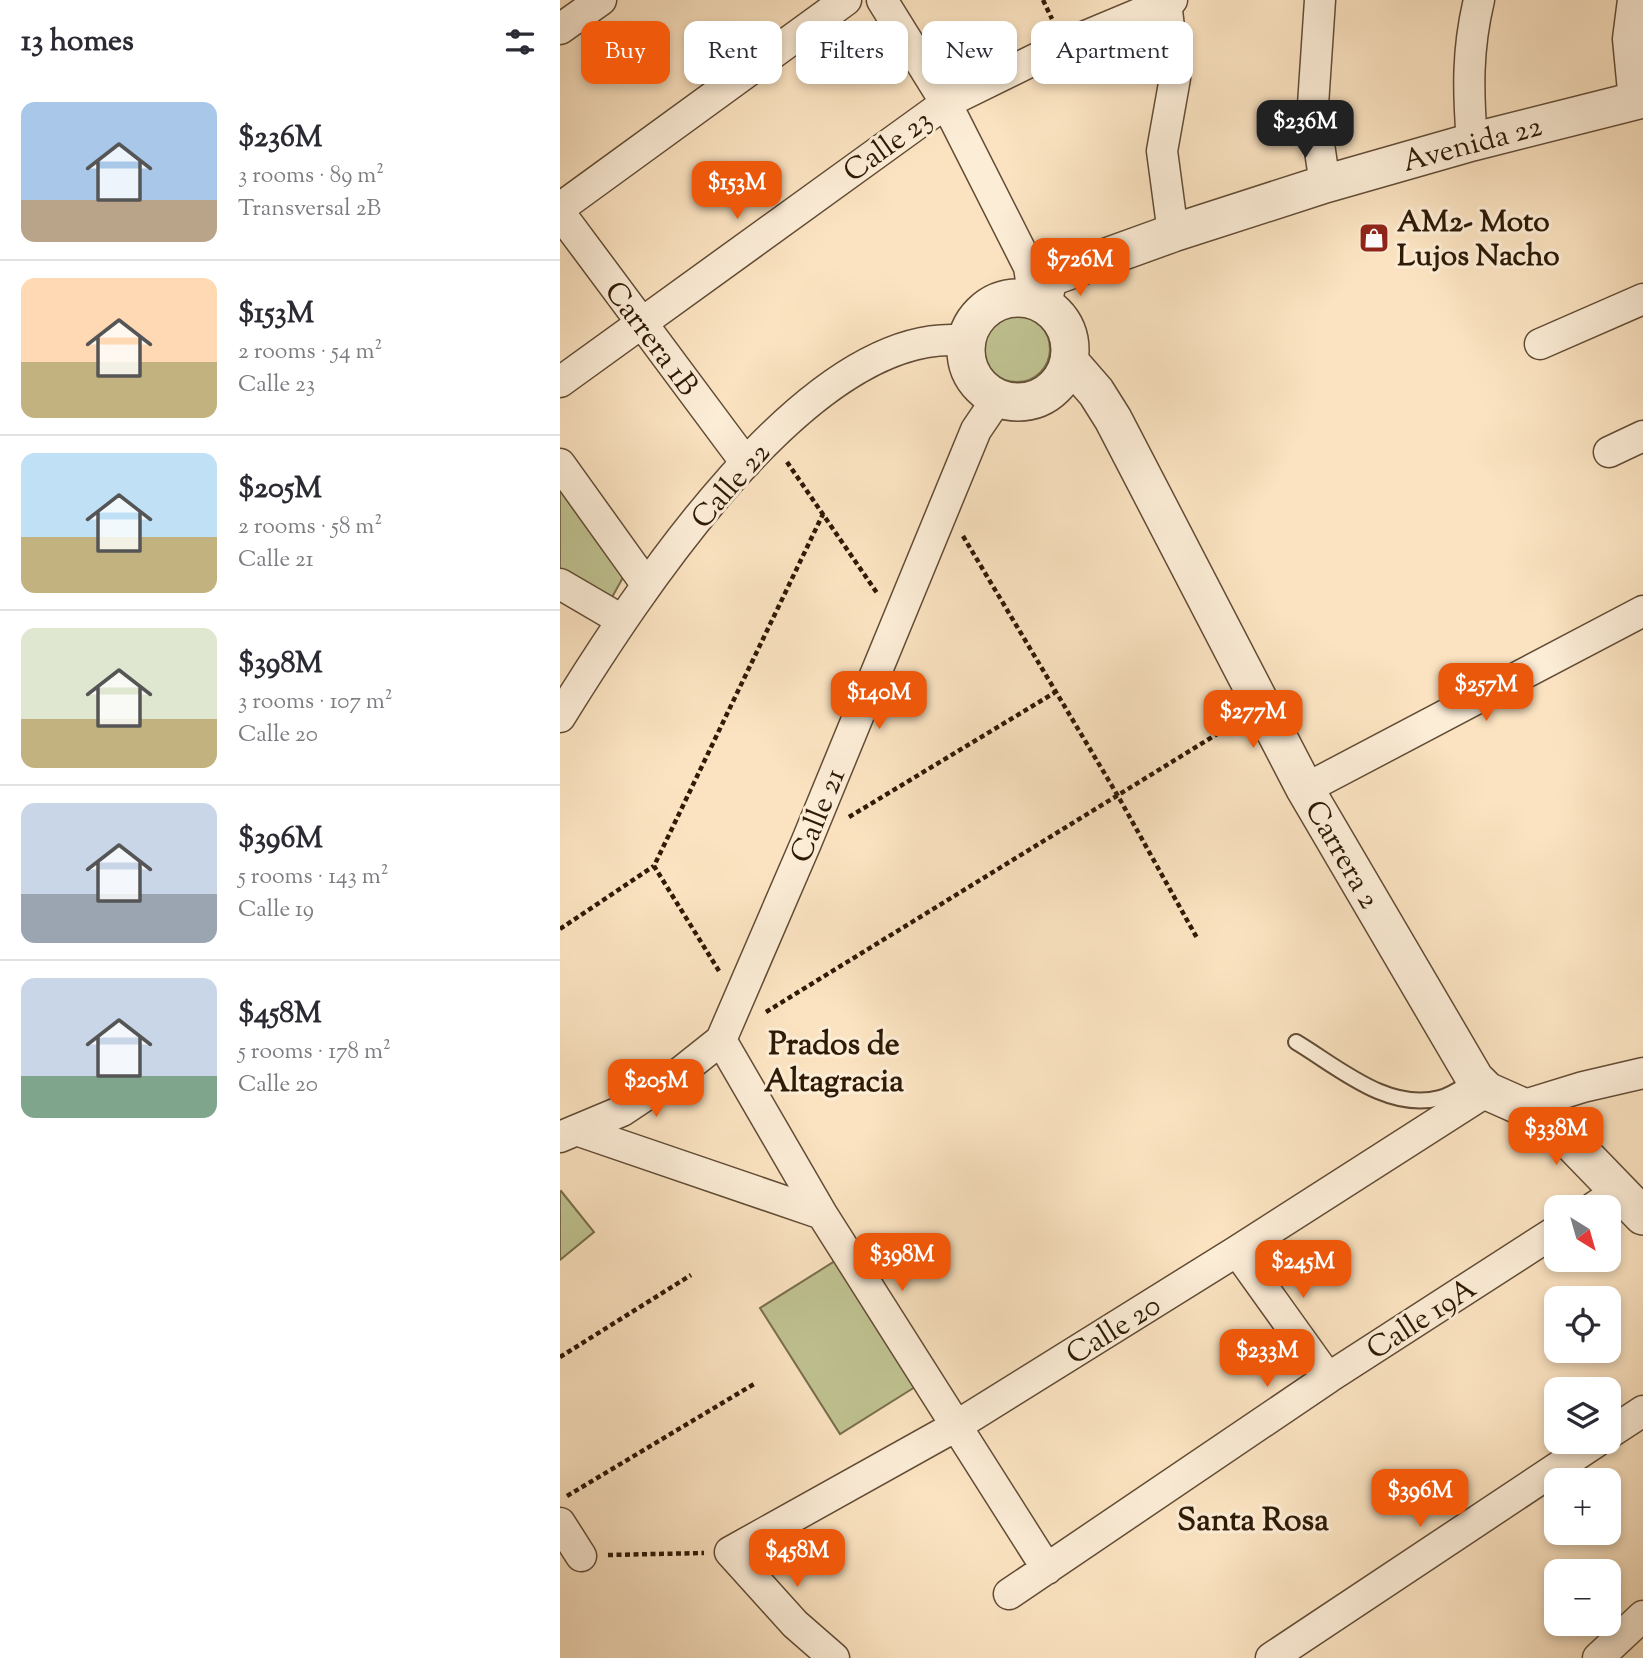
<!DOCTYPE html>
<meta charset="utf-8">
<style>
body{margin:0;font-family:"Sorts Mill Goudy",serif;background:#f2f2f3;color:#2b2b33;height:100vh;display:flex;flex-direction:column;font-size:26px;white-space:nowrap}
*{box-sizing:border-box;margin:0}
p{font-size:23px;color:#7c7c81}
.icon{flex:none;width:38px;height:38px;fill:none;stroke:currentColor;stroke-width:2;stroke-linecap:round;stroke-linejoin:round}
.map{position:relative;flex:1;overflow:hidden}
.sheet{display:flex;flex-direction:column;background:#fff;width:560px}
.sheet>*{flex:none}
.guide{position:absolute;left:21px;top:21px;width:665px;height:63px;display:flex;gap:14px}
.needle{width:46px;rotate:143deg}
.tools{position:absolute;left:984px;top:1195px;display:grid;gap:14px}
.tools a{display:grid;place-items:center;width:77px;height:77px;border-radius:14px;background:#fff;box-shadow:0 4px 10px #0003;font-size:35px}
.price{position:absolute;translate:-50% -60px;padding:0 16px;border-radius:14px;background:#ea580c;color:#fff;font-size:23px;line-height:46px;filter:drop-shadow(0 2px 4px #0008)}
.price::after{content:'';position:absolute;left:50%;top:42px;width:21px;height:16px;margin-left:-10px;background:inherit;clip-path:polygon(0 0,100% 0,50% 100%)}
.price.active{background:#222;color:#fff}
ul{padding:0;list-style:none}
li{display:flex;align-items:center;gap:21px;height:175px;padding:0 21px}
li+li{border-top:2px solid #e1e1e2}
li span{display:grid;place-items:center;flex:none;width:196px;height:140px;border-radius:14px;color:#555}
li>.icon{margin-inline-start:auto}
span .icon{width:84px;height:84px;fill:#fffc;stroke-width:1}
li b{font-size:30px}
h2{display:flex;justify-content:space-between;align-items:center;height:84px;padding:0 21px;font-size:30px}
.pill{padding:0 24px;border-radius:14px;background:#fff;box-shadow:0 4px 10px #0003;font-size:24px;line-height:63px}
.pill.active{background:#ea580c;color:#fff}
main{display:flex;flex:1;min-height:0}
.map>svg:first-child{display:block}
.green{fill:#c0c392;stroke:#786e4c;stroke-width:2}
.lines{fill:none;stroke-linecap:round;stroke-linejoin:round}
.service-casing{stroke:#624c35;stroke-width:18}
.minor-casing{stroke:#624c35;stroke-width:33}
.tertiary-casing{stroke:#624c35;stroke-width:40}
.path{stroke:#2f1a06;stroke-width:4.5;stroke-dasharray:5 3.5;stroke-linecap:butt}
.service{stroke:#fcedd7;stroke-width:14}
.minor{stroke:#fcedd7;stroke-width:30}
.tertiary{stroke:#fcedd7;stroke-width:37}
.labels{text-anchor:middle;stroke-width:6;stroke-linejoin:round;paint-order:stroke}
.street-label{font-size:30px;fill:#2f1a06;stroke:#fcedd7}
.poi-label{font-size:30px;font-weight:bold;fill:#2f1a06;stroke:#fcedd7;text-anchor:start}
.neighbourhood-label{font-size:32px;font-weight:bold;fill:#2f1a06;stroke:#fcedd7}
</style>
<main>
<section class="sheet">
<h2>13 homes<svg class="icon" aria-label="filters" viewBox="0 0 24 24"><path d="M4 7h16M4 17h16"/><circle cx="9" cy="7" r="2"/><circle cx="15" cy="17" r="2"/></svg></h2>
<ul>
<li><span style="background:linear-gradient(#a9c7e8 70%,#b9a48a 0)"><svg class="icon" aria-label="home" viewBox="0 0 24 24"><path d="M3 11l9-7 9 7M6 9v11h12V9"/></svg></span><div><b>$236M</b><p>3 rooms · 89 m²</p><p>Transversal 2B</p></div></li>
<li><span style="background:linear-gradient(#ffd9b3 60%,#c2b280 0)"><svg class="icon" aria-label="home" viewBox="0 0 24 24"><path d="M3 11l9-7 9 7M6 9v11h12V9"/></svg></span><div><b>$153M</b><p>2 rooms · 54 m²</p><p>Calle 23</p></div></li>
<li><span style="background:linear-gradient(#bfe0f5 60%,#c2b280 0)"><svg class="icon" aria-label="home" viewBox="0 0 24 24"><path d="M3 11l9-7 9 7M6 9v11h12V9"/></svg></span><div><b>$205M</b><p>2 rooms · 58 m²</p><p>Calle 21</p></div></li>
<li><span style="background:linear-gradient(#dfe7d0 65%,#c2b280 0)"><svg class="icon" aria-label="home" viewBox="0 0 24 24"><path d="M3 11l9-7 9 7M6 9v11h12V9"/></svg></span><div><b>$398M</b><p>3 rooms · 107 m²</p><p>Calle 20</p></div></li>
<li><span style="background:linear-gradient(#c9d6e8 65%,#9aa5b1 0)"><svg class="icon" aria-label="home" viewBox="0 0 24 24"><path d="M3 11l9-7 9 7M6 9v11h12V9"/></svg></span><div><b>$396M</b><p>5 rooms · 143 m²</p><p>Calle 19</p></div></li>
<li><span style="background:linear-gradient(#c9d6e8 70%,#7fa58c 0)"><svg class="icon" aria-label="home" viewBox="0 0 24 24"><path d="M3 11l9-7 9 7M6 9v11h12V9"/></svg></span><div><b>$458M</b><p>5 rooms · 178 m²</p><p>Calle 20</p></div></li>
</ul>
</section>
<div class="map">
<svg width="1083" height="1658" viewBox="0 0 1083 1658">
<rect width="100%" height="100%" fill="#fbe3c1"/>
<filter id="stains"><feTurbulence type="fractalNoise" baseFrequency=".00286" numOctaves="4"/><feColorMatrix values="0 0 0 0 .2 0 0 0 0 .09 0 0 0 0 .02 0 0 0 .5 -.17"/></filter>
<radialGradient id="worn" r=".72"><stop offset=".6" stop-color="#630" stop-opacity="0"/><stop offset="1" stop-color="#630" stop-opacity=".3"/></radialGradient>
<path class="green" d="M424 349a33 33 0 1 1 66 0a33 33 0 1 1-66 0Z
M 0,485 L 66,572 L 50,601 L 0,573 Z
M 1,1191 L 34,1232 L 0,1260 L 0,1192 Z
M 275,1261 L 355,1387 L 280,1434 L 200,1308 Z"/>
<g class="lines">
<g class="service-casing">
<path id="service" d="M 736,1042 C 778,1067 828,1112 880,1098 C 892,1095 904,1086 914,1080"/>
</g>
<g class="minor-casing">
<path id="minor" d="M 322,0 L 386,103 L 469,267 L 474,300
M 760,0 L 753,105 L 765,184
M 1073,0 L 1068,39 L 1074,101
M 606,2 L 615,78 L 602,151 L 613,233
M 0,29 L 41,0
M 912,142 C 908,91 907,50 919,0
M 0,208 L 286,0
M 0,213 L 186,463
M 980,344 L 1083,299
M 0,382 L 386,103 L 504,45 L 612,0
M 1049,452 L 1083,436
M 0,464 L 86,584
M 0,584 L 60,619
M 0,717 C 72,601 250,322 406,341
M 745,789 L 1083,611
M 161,1040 L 262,1214 L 487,1569
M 965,1105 L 1023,1087 L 1083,1073
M 19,1131 L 262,1214
M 0,1137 L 62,1111 L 122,1071 L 161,1040 L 246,843 L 416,430 L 437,399
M 1033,1208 L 1060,1190
M 677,1251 L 768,1378
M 1048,1434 L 1083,1411
M 0,1523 L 21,1556
M 449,1594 L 768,1378 L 996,1231
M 274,1658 L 235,1624 L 170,1552 L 396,1426 L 677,1251 L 927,1091
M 711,1658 L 1036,1442
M 1038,1658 L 1083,1616"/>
</g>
<g class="tertiary-casing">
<path id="tertiary" d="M406 350a52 52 0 1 1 104 0a52 52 0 1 1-104 0Z
M 483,304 L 487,283 L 494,276 L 613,233 L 765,184 L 912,142 L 1083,99
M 509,361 L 536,392 L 553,419 L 745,789 L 915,1079 L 927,1091 L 988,1118 L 1083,1216"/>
</g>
<path class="path" d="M 483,0 L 492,19
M 227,462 L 317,593
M 403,536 L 558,796 L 637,938
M 289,817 L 494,693
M 0,929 L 94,866
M 159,971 L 94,866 L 263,514
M 206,1012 L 675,723
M 0,1357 L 131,1275
M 7,1496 L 194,1384
M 48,1555 L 144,1553"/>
<use href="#service" class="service"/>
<use href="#minor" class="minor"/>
<use href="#tertiary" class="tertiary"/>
</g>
<defs>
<g id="shop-square" transform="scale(1.575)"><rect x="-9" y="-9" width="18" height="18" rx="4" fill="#8f2418" stroke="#fcedd7"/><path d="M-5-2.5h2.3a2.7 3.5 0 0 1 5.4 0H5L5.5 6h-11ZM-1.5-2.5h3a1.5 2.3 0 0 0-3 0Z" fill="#fff"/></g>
</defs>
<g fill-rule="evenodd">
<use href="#shop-square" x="814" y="238"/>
</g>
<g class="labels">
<g class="street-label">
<text transform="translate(912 143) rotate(-15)" y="10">Avenida 22</text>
<text transform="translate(327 145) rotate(-36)" y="10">Calle 23</text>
<text transform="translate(92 338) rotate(53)" y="10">Carrera 1B</text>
<text transform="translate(170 485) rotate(-49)" y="10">Calle 22</text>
<text transform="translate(257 815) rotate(-68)" y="10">Calle 21</text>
<text transform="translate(783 854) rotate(60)" y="10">Carrera 2</text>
<text transform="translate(861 1318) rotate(-33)" y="10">Calle 19A</text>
<text transform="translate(553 1329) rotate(-32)" y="10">Calle 20</text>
</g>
<g class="poi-label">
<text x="837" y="231">AM2- Moto<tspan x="837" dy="34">Lujos Nacho</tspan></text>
</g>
<g class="neighbourhood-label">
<text x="274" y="1054">Prados de<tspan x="274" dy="37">Altagracia</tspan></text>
<text x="693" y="1530">Santa Rosa</text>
</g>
</g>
<rect width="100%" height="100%" filter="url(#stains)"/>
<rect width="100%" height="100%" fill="url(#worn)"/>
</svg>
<div class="tools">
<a><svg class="needle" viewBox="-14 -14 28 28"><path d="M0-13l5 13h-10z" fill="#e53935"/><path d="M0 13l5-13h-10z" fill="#7c7c81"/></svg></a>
<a><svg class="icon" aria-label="locate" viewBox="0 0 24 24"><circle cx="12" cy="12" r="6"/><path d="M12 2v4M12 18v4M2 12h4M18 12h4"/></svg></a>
<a><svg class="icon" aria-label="layers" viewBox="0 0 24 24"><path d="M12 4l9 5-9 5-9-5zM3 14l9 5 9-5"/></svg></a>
<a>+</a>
<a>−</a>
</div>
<b class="price active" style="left:745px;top:160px">$236M</b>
<b class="price" style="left:177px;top:221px">$153M</b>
<b class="price" style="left:520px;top:298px">$726M</b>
<b class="price" style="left:926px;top:723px">$257M</b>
<b class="price" style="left:319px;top:731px">$140M</b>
<b class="price" style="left:693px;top:750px">$277M</b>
<b class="price" style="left:96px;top:1119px">$205M</b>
<b class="price" style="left:996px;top:1167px">$338M</b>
<b class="price" style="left:342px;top:1293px">$398M</b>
<b class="price" style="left:743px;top:1300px">$245M</b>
<b class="price" style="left:707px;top:1389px">$233M</b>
<b class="price" style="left:860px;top:1529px">$396M</b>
<b class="price" style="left:237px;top:1589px">$458M</b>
<div class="guide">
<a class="pill active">Buy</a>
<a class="pill">Rent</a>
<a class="pill">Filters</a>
<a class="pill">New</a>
<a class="pill">Apartment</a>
</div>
</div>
</main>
